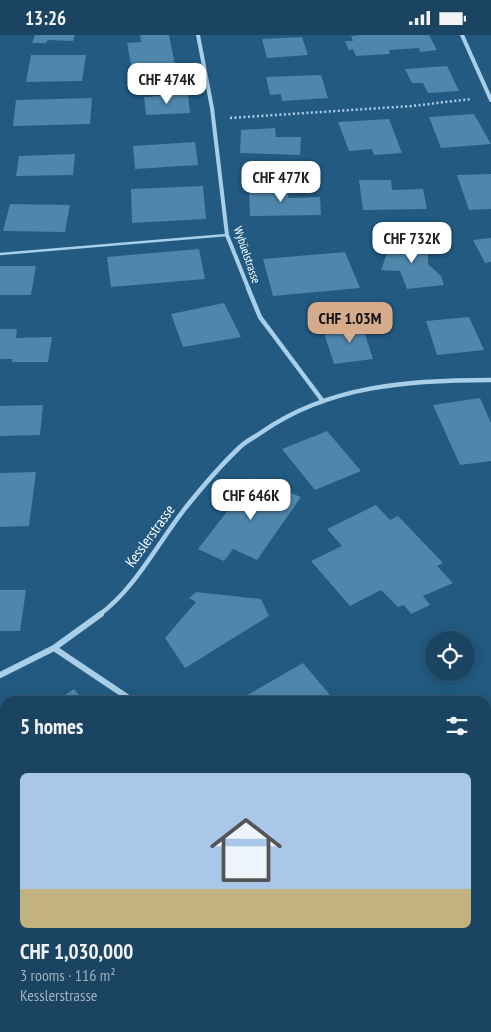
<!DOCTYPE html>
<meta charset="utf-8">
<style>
body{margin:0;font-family:"PT Sans Narrow",sans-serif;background:#274e6a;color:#f1f3f6;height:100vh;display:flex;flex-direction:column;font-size:19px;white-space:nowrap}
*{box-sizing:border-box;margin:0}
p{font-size:16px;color:#9fb0bd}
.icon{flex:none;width:28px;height:28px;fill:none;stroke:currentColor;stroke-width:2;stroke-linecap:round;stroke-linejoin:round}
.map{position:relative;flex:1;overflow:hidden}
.drawer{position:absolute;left:0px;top:661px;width:491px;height:336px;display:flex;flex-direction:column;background:#1a4461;border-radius:15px 15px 0 0;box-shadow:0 2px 12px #0003,0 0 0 1px #385c76}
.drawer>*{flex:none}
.controls{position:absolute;left:425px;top:596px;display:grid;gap:10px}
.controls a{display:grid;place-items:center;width:50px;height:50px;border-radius:50%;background:#1a4461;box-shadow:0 2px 12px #0003,0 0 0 1px #385c76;font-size:25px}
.price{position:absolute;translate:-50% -42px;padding:0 11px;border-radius:10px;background:#fff;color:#222;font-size:16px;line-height:32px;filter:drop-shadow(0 1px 2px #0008)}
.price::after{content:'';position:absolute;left:50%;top:30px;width:15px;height:11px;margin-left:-8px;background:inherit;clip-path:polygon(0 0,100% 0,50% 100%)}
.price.active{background:#d6ab8b;color:#111}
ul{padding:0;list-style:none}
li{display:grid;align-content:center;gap:10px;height:265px;padding:0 20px}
li span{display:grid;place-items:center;height:155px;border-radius:8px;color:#555}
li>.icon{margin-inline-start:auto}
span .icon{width:90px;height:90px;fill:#fffc;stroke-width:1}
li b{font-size:21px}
h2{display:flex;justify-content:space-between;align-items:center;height:60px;padding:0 20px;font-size:21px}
.status{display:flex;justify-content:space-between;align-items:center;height:35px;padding:0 25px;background:#1a4461;direction:ltr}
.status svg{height:14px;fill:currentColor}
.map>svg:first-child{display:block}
.building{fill:#4e86ac}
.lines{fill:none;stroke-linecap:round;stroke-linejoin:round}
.path-far1{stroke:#a8cee8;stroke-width:2.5;stroke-dasharray:2 2.5;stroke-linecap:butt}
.path{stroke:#a8cee8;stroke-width:4;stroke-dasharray:3 4.5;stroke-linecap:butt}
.lane{stroke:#a8cee8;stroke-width:2.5}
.street-far2{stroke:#a8cee8;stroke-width:4}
.street-far1{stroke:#a8cee8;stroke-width:4.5}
.street{stroke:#a8cee8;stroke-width:6}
.labels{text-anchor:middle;stroke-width:5;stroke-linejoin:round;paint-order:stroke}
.far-street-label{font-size:12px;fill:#fff;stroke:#225a81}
.street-label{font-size:15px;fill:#fff;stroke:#225a81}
</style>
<div class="status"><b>13:26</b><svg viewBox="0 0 49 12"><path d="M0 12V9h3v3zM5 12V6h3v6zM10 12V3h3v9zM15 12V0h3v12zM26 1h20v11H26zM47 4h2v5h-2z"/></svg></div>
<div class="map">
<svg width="491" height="997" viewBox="0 0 491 997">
<rect width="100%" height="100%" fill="#225a81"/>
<path class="building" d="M 35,0 L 75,0 L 73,6 L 48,5 L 46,8 L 32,8 Z
M 140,0 L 169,0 L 175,30 L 132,34 L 127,8 L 141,7 Z
M 360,0 L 429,0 L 437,15 L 420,17 L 419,13 L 389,15 L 390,19 L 356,21 L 353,14 L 349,15 L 345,6 L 353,6 L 351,1 Z
M 302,2 L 308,20 L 267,23 L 262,4 Z
M 31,20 L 86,20 L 82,46 L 26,47 Z
M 447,31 L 459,56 L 428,58 L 423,48 L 412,48 L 405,34 Z
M 321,40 L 328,63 L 282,66 L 281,59 L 270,60 L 266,42 Z
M 188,59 L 190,78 L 146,80 L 144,62 Z
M 92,63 L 90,89 L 13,91 L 16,65 Z
M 474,79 L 491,109 L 441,113 L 429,82 Z
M 389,84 L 402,118 L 374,120 L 372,114 L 349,116 L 338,87 Z
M 275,93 L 276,102 L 301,102 L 300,120 L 240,118 L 241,95 Z
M 195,107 L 198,130 L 135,134 L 133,111 Z
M 75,119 L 73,140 L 16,141 L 19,121 Z
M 491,139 L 491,174 L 469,175 L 457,140 Z
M 359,145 L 391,145 L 392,155 L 423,154 L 427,174 L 363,175 Z
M 203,151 L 206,184 L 132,188 L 131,154 Z
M 289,152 L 288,163 L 320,162 L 321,180 L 250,181 L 249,153 Z
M 10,169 L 70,170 L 65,197 L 3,196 Z
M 491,203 L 491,227 L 485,228 L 473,205 Z
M 392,204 L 428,208 L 428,229 L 441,241 L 444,250 L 407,254 L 400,236 L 381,235 Z
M 199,214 L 205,244 L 111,252 L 107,222 Z
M 345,217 L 360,253 L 273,261 L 263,224 Z
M 0,231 L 36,231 L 31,260 L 0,260 Z
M 224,268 L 241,302 L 183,312 L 171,279 Z
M 469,282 L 484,315 L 437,320 L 426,286 Z
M 351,285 L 366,285 L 372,298 L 365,299 L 373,324 L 334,329 L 324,298 L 355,296 Z
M 0,294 L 17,294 L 16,303 L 52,302 L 48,327 L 12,327 L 12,324 L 0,324 Z
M 480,363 L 491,388 L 491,426 L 460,430 L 433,370 Z
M 43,370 L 40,400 L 0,401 L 0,371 Z
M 327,396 L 361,436 L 315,455 L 282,414 Z
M 36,437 L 29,491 L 0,492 L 0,438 Z
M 253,443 L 301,462 L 257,525 L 233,514 L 224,526 L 198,514 Z
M 376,470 L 390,485 L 398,481 L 443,528 L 437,531 L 453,548 L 423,561 L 430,570 L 411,579 L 404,570 L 398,572 L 381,555 L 350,571 L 311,526 L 342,511 L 327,494 Z
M 0,555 L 26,555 L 20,596 L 0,596 Z
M 196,557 L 261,564 L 269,581 L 185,633 L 165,603 L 196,567 L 189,563 Z
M 303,628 L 335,666 L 237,666 L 289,636 Z
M 74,654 L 84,666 L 56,666 Z
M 0,868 L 5,877 L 5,936 L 0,938 Z
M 491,894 L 491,960 L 486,952 L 486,897 Z
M 293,992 L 370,992 L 372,997 L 295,997 Z"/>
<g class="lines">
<path class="path-far1" d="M 230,83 L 412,71 L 471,64"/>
<path class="path" d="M 486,820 L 491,820
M 0,991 L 5,989"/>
<path class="lane" d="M 0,219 L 227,200"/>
<path class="street-far2" d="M 198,0 L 212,73 L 227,200 L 249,255
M 462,0 L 491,65"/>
<path class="street-far1" d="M 248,253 L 260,282 L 322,365
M 99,580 C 136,553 158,507 187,471 C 203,451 221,430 240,412 C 246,406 255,402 262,397 C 329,350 411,345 491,345"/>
<path class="street" d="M 54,613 L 133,666
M 0,640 L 54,613 L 101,579
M 413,992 L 416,997"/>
</g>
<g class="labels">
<g class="far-street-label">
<text transform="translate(247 220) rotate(71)" y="4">Wybüelstrasse</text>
</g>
<g class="street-label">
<text transform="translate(150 501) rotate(-54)" y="5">Kesslerstrasse</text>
</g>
</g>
</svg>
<div class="controls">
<a><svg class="icon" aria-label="locate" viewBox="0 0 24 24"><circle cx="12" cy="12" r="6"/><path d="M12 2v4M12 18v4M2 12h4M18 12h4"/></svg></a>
</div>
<b class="price" style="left:167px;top:70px">CHF 474K</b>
<b class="price" style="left:281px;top:168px">CHF 477K</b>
<b class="price" style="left:412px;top:229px">CHF 732K</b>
<b class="price active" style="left:350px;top:309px">CHF 1.03M</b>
<b class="price" style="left:251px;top:486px">CHF 646K</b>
<section class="drawer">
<h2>5 homes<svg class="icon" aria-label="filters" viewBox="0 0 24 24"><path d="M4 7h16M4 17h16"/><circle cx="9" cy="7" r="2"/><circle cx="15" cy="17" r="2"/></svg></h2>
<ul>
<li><span style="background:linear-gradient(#a9c7e8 75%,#c2b280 0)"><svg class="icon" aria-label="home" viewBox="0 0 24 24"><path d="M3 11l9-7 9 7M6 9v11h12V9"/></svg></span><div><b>CHF 1,030,000</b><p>3 rooms · 116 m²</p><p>Kesslerstrasse</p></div></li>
</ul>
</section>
</div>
